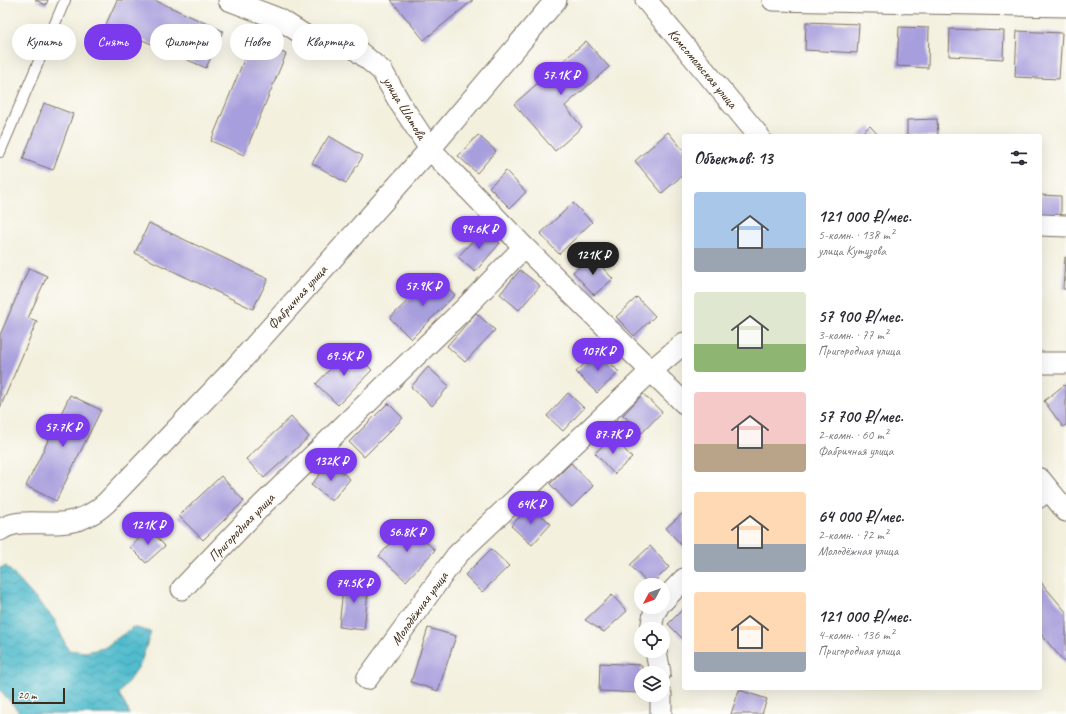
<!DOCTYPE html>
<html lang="ru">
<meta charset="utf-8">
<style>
body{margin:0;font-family:Caveat,sans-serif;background:#f7f7f7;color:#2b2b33;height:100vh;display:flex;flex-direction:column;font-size:15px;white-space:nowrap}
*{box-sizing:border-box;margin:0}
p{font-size:13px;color:#7c7c81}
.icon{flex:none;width:22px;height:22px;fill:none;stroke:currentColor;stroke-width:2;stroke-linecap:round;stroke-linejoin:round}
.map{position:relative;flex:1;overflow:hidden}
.drawer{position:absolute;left:682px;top:134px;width:360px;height:556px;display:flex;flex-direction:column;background:#fff;border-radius:4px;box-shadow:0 4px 16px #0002}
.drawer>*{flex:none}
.top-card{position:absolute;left:12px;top:24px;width:380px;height:36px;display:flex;gap:8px}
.needle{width:26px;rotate:229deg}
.tools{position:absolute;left:634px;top:578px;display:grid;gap:8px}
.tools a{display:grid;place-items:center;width:36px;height:36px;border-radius:50%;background:#fff;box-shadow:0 4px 16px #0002;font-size:20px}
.scale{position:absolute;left:12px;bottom:10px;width:53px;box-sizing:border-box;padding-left:4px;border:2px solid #3b2a1e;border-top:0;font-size:11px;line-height:14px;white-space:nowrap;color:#3b2a1e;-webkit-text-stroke:3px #fdfcf7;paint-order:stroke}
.price{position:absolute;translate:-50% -34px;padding:0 9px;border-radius:14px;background:#7c3aed;color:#fff;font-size:13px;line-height:26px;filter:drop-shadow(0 1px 2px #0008)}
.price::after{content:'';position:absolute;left:50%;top:24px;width:12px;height:9px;margin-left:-6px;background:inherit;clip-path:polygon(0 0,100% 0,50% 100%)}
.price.active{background:#222;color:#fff}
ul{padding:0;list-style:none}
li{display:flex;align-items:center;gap:12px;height:100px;padding:0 12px}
li span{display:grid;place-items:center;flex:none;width:112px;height:80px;border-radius:4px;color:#555}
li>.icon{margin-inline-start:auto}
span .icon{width:48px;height:48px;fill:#fffc;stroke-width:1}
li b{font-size:17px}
h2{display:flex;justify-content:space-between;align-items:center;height:48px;padding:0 12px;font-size:17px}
.pill{padding:0 14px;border-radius:18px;background:#fff;box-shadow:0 4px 16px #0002;font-size:14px;line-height:36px}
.pill.active{background:#7c3aed;color:#fff}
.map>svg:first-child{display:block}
.water{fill:url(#water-waves);stroke:#467376}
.building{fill:#a79edd}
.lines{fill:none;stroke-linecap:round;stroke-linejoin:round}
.lane-casing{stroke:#7b6f61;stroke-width:12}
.street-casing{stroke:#7b6f61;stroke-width:23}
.lane{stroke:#fff;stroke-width:10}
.street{stroke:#fff;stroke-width:21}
.labels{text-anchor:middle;stroke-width:3.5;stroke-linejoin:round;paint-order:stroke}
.street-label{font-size:14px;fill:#3b2a1e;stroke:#fdfcf7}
</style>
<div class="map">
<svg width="1066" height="714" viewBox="0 0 1066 714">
<defs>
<pattern id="water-waves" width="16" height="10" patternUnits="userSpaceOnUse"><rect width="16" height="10" fill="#51bccd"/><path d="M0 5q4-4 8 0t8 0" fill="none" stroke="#4499a6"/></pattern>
</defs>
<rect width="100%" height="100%" fill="#fdfcf7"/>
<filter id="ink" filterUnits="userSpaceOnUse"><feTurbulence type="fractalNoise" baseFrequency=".025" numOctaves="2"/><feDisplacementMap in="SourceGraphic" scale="8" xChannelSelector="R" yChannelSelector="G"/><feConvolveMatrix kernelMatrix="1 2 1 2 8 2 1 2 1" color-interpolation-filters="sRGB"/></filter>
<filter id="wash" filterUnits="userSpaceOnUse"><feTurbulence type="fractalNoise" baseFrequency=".012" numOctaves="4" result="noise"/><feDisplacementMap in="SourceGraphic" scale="16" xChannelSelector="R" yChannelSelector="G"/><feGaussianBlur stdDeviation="0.9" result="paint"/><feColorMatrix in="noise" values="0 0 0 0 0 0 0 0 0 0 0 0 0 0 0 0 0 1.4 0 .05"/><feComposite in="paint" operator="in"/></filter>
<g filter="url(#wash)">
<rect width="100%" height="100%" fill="#f3f0de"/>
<path class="water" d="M 6,566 L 54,619 L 68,650 L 86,652 L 104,648 L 133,627 L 151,632 L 140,665 L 119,694 L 130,714 L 21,714 L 0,690 L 0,568 Z"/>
<g id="blocks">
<path class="building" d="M 35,0 L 48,0 L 46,5 Z
M 117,0 L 154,0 L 223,31 L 206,68 L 106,24 Z
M 391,0 L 473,0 L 424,40 Z
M 806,22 L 859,24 L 857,53 L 805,50 Z
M 899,27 L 929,28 L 928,68 L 897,66 Z
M 950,29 L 1004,31 L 1003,59 L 949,56 Z
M 1017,31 L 1062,33 L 1059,79 L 1015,77 Z
M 252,40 L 286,54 L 244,155 L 211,141 Z
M 586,41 L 609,67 L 565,106 L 582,127 L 555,151 L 514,104 Z
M 44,103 L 73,114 L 53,170 L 23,159 Z
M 937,119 L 938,136 L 907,136 L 907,120 Z
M 870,126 L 879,136 L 858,136 Z
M 668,132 L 684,151 L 684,174 L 662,193 L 635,161 Z
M 478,135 L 496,151 L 477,173 L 458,156 Z
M 329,136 L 363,156 L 346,183 L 312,163 Z
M 506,171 L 526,192 L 510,208 L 489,187 Z
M 1040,195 L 1061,196 L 1061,219 L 1040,218 Z
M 573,203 L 592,222 L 559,254 L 540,234 Z
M 149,223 L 268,279 L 253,309 L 135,253 Z
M 483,229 L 500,243 L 475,272 L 458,257 Z
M 592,256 L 613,279 L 594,295 L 573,272 Z
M 1065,257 L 1066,257 L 1066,289 L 1063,289 Z
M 29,268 L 47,276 L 28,318 L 37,321 L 0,408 L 0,335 Z
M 520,270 L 540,286 L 519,310 L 500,294 Z
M 435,274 L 455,295 L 411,339 L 390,318 Z
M 637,297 L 655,316 L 634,336 L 616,317 Z
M 476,313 L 495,330 L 465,362 L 447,346 Z
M 350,348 L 372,370 L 338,405 L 316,384 Z
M 598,351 L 619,372 L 597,393 L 576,372 Z
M 428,367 L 449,386 L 432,406 L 411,387 Z
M 1064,385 L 1066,387 L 1066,425 L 1063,427 L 1044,401 Z
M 568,393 L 584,408 L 563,431 L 547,416 Z
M 643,394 L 662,412 L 642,433 L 623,415 Z
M 70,395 L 101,410 L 56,501 L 26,486 Z
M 388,403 L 403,418 L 364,457 L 349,442 Z
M 291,417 L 309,437 L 264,478 L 246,459 Z
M 613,436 L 632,458 L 614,474 L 595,453 Z
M 330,462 L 350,479 L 332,501 L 311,485 Z
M 571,463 L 593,486 L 572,507 L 550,484 Z
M 221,476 L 244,501 L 203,540 L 179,516 Z
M 531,505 L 551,524 L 532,545 L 511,526 Z
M 684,512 L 684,548 L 666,528 Z
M 407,525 L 435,550 L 406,581 L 379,556 Z
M 149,529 L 165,546 L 146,563 L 130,547 Z
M 650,546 L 669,567 L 651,585 L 649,585 L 630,565 Z
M 491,549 L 509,566 L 482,592 L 465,575 Z
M 344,579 L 369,582 L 364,630 L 339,627 Z
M 1040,581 L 1066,612 L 1066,664 L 1040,633 Z
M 612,595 L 627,611 L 604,632 L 585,620 Z
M 684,608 L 684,640 L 668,624 Z
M 428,628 L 456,636 L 438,691 L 411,682 Z
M 600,663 L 642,665 L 640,693 L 599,691 Z
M 739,690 L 767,699 L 762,714 L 731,714 Z"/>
</g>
</g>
<g filter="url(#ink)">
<use href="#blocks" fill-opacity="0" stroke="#7b6f61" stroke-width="1"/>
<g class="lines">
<g class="lane-casing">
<path id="lane" d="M 0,152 L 65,0
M 1040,503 L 1052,494"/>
</g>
<g class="street-casing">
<path id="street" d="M 229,0 L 279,19 L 309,38 L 352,46 L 382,71 L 400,103 L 430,149 L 524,247 L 684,403
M 646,0 L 759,136
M 773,0 L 1066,6
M 1040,225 L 1066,226
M 1040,363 L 1066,363
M 1040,479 L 1066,511
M 0,530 C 19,517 46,526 68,522 C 83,520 95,513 106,503 L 233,370 L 430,149 L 556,0
M 182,589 L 262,505 L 464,309 L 524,247
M 663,601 L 684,579
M 651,629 L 654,613 L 658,607
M 656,651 L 660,673
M 367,679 L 457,555 L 651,371 L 684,343
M 661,695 L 661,714"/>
</g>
<use href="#lane" class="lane"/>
<use href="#street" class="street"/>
</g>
</g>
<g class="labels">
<g class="street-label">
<text transform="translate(703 68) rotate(50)" y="5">Комсомольская улица</text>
<text transform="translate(405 108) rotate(59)" y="5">улица Шатова</text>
<text transform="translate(297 297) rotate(-48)" y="5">Фабричная улица</text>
<text transform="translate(241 527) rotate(-46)" y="5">Пригородная улица</text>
<text transform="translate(419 608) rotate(-54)" y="5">Молодёжная улица</text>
</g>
</g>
</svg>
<div class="tools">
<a><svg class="needle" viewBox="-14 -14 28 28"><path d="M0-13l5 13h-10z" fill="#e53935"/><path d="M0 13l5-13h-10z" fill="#7c7c81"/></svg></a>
<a><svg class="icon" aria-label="locate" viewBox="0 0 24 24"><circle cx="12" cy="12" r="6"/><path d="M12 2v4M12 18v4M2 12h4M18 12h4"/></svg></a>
<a><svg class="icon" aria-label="layers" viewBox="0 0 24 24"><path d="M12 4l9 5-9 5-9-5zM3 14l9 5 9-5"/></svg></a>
</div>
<div class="scale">20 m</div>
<b class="price" style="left:561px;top:96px">57.1K ₽</b>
<b class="price" style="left:479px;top:250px">94.6K ₽</b>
<b class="price active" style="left:593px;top:276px">121K ₽</b>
<b class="price" style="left:423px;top:307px">57.9K ₽</b>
<b class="price" style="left:598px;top:372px">107K ₽</b>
<b class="price" style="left:344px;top:377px">69.5K ₽</b>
<b class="price" style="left:63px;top:448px">57.7K ₽</b>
<b class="price" style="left:613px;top:455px">87.7K ₽</b>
<b class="price" style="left:331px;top:482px">132K ₽</b>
<b class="price" style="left:531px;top:525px">64K ₽</b>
<b class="price" style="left:148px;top:546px">121K ₽</b>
<b class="price" style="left:407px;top:553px">56.8K ₽</b>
<b class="price" style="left:354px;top:604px">74.5K ₽</b>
<div class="top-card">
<a class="pill">Купить</a>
<a class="pill active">Снять</a>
<a class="pill">Фильтры</a>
<a class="pill">Новое</a>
<a class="pill">Квартира</a>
</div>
<section class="drawer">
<h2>Объектов: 13<svg class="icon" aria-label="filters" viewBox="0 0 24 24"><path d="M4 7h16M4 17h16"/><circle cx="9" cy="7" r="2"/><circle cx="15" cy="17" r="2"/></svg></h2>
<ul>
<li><span style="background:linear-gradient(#a9c7e8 70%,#9aa5b1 0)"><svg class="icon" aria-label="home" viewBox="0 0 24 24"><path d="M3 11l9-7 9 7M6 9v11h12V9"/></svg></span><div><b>121 000 ₽/мес.</b><p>5-комн. · 138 m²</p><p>улица Кутузова</p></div></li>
<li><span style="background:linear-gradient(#dfe7d0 65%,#8fb573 0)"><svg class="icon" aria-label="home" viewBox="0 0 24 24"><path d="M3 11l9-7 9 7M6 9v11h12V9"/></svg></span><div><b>57 900 ₽/мес.</b><p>3-комн. · 77 m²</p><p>Пригородная улица</p></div></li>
<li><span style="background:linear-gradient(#f6c9c9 65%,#b9a48a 0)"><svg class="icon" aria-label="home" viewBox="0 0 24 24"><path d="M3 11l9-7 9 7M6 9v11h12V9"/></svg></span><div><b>57 700 ₽/мес.</b><p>2-комн. · 60 m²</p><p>Фабричная улица</p></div></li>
<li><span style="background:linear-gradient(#ffd9b3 65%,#9aa5b1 0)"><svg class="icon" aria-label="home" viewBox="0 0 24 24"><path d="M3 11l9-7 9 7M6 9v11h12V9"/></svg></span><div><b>64 000 ₽/мес.</b><p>2-комн. · 72 m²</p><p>Молодёжная улица</p></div></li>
<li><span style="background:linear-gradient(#ffd9b3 75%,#9aa5b1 0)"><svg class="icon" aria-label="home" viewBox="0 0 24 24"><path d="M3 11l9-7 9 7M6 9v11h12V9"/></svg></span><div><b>121 000 ₽/мес.</b><p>4-комн. · 136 m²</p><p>Пригородная улица</p></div></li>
</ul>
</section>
</div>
